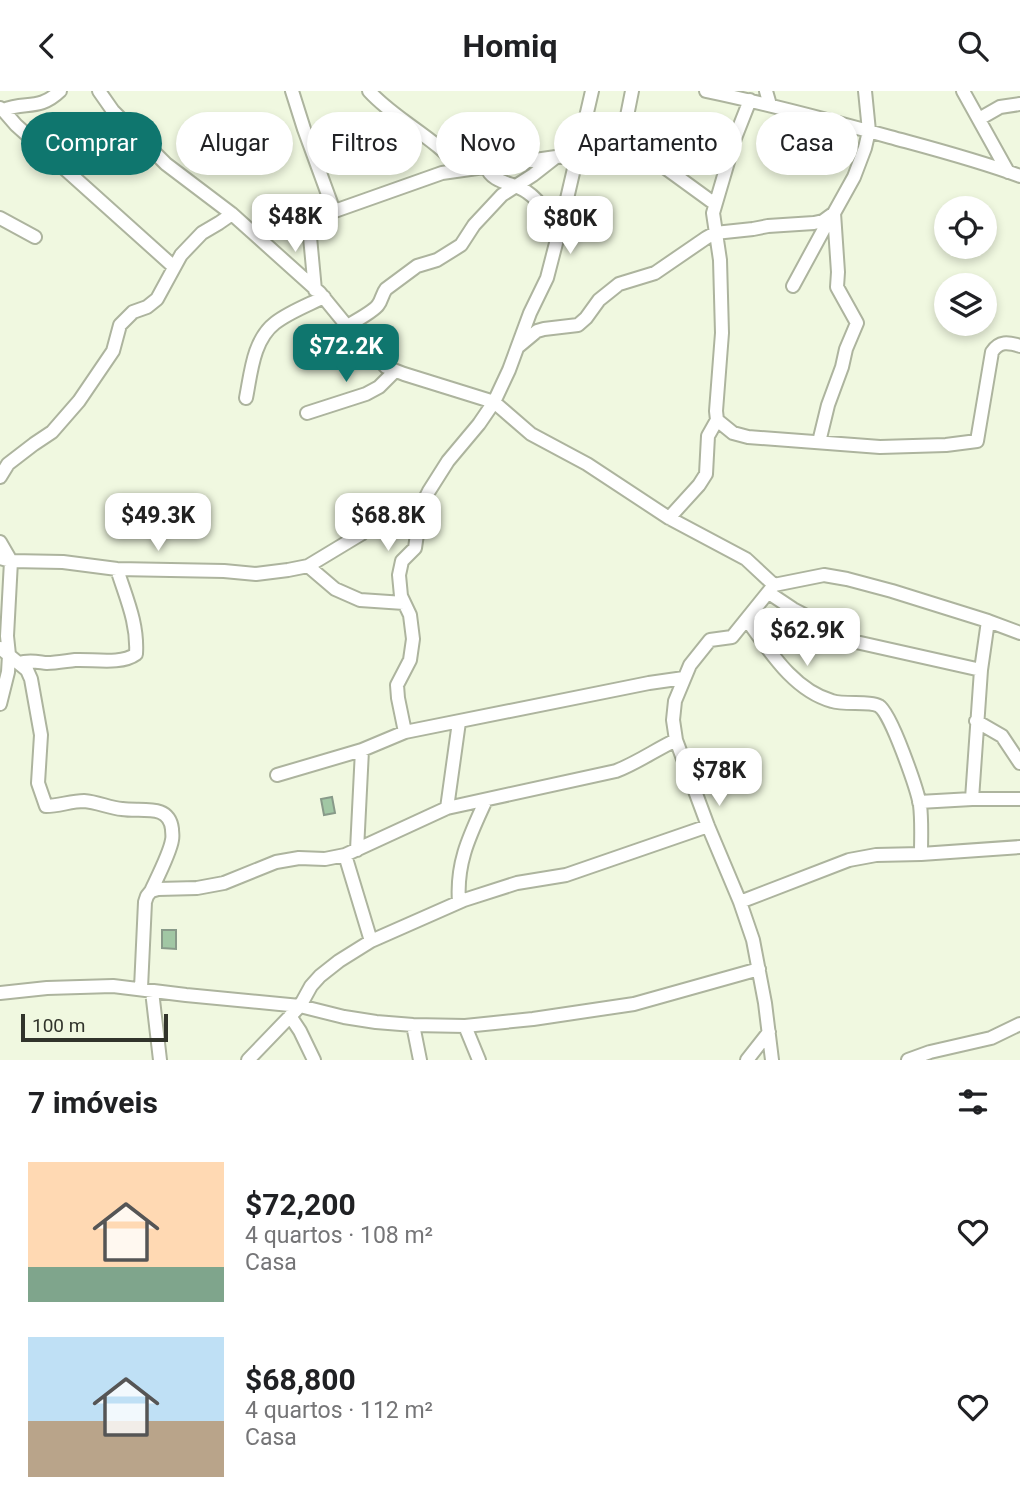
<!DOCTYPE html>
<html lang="pt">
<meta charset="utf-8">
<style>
body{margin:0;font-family:Roboto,sans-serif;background:#f6f6f6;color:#202124;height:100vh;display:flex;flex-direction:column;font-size:26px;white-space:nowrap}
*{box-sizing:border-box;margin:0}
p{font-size:23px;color:#757577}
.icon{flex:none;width:38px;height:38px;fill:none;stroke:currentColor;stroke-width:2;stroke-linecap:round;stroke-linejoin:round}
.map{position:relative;height:969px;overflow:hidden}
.details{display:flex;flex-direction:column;background:#fff;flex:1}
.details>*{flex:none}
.guide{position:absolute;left:21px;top:21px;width:978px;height:63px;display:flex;gap:14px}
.buttons{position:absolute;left:934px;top:105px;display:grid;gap:14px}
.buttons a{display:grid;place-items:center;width:63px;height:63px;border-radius:50%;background:#fff;box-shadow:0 4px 10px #0003;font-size:35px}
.scale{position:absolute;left:21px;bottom:18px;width:147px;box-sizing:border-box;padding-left:7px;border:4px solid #31342b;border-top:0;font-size:19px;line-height:24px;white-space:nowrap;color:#31342b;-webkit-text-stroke:5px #f0f8e0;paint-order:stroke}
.price{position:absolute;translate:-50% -60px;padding:0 16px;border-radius:14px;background:#fff;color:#222;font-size:23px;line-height:46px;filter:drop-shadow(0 2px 4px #0008)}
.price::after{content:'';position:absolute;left:50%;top:42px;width:21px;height:16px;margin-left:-10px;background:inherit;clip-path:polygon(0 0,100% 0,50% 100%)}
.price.active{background:#0f766e;color:#fff}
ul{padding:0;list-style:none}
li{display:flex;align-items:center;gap:21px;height:175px;padding:0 28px}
li span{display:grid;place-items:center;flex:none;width:196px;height:140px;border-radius:0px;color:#555}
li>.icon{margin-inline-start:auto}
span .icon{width:84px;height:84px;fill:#fffc;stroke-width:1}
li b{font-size:30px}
h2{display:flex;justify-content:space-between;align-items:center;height:84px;padding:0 28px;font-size:30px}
.chip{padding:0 24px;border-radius:32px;background:#fff;box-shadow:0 4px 10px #0003;font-size:24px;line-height:63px}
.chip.active{background:#0f766e;color:#fff}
header{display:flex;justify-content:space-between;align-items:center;height:91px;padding:0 28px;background:#fff;font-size:32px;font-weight:700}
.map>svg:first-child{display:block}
.building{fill:#a1c7a4;stroke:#889a89;stroke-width:2}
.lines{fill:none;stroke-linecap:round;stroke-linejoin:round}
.minor-casing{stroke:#adb49e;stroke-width:16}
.minor{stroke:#fff;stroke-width:12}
</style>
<header><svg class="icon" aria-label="back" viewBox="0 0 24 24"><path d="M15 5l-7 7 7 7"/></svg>Homiq<svg class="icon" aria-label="search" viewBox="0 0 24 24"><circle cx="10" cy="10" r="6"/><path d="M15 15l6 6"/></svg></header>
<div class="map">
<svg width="1020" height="969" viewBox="0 0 1020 969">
<rect width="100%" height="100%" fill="#f0f8e0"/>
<path class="building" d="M 332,706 L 335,722 L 324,724 L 321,708 Z
M 162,839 L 176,839 L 176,858 L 162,857 Z"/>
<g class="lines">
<g class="minor-casing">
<path id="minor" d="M 99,0 L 113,20 L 166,73 L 232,123 L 320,202 L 347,235 L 386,276 L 404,283 L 494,311 L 531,343 L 587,373 L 669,427 L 746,468 L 774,494
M 292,0 L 304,38 L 334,120
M 369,0 C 396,30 437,47 461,79
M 706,0 C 768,13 829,29 890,46 C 934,58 977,69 1020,85
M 766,0 L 770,14
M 963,0 L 1008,81
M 0,17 L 3,19 C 26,10 39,20 60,0
M 3,19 L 16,34 L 174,176
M 979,28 L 1000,16 L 1020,13
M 583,36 L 622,50 L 660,73 L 715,113
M 622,50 L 632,0
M 486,75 C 492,93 513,91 527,101 C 542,111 551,129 558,146
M 0,127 L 35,146
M 312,128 L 310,146 L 315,199
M 253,141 L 312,128 L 442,82 L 556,66 L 577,65
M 793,195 L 831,125
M 347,235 C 354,231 374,220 378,214 C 382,209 382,203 386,198 L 417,175 L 437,169 L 461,154 L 474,134 L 502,104 L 533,84 L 556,66
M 519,255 L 537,240 L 544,238 L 578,234 L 586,227 L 599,209 L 619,193 L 655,182 L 706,147 L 715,142 L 753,138 L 768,135 L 814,132 L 823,130 L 834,122 L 854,86 L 865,57 L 869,40 L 865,0
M 246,307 C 251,282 253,249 275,232 C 289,221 308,214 324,206
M 307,322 L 366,303 L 379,296 L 395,280
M 717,329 L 733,342 L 748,346 L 880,356 L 946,354 L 977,350 L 992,261 C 999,250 1008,251 1020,255
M 819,351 L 828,314 L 842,276 L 846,258 L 857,232 L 837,196 L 838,181 L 834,122
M 0,386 L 8,373 L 34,353 L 52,341 L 79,310 L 113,260 L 120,234 L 133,221 L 147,216 L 157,208 L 181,164 L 202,142 L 219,132 L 232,123
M 669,427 L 699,394 L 706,383 L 708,345 L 717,329 L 716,320 L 722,242 L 720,169 L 713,122 L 735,47 L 750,9
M 0,451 L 11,470 L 7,545 L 9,564 L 8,581 L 0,613
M 0,467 L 11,470 L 63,471 L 117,478 L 224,480 L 256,483 L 288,479 L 308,475 L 361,443 L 382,422 L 392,418 L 412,419 L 421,416
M 308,475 L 335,498 L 360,509 L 404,512
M 769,502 L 793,518 L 818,531 L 839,539 L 856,551 L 981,579
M 747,529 C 769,559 793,599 832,610 C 844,614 871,610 879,615 C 891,622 917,698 920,714 C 922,730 921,747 921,763
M 0,557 L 27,579 L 31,588 L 41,644 L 38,692 L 46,715 C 59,715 71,710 84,710 C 98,711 109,717 122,718 C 141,721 169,712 172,738 C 172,742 173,745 172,749 C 170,762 157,787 151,800
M 19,572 C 29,569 37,571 47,572 C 56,572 66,570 75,569 C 93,568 121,574 136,563 C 138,532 126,507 117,478
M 976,630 L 1002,645 L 1020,672
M 405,641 L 398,607 L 397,594 L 410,569 L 413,548 L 410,524 L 401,505 L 399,484 L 402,470 L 415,457 L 421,416 L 429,400 L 448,370 L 479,333 L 494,311 L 509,279 L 530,222 L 547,187 L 563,125 L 592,0
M 277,684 L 362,659 L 405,641 L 649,592 L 684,587
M 972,708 L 981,579 L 988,530
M 919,711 L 972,708 L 1020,708
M 447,717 L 459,631
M 357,759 L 362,659
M 345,764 L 371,850
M 459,811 C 456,771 470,744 486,709
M 740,811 L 849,769 L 876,764 L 921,763 L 1020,756
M 141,897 L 145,811 L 147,805 L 151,800 L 158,798 L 197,797 L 224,792 L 276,771 L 299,767 L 325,768 L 345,764 L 447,717 L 616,680 C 637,672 655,659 676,649
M 152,900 L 160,969
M 0,902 L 47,897 L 113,895 L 186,904 L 300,915 L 344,926 L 376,931 L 413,934 L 465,935 L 533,928 L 634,913 L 759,878
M 290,925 L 300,940 L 314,969
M 413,934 L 420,969
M 465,935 L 479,969
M 248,969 L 300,915 L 311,895 L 320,885 L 339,870 L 371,850 L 464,809 L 517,792 L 566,784 L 708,735
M 747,969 L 769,941
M 772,969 L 765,912 L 753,849 L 740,811 L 708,735 L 676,649 L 673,629 L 675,610 L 690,574 L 710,549 L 732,546 L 774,494 L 824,484 L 847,488 L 892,500 L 988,530 L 1020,542
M 908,969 L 930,961 L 991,947 L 1020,933"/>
</g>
<use href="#minor" class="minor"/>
</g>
</svg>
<div class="buttons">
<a><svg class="icon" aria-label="locate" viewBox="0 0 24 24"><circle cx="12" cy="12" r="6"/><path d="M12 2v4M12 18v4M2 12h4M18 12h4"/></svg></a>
<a><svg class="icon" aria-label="layers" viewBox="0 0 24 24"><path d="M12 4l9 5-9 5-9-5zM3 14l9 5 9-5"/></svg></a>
</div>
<div class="scale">100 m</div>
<b class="price" style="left:295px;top:163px">$48K</b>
<b class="price" style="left:570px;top:165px">$80K</b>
<b class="price active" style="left:346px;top:293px">$72.2K</b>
<b class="price" style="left:158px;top:462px">$49.3K</b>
<b class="price" style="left:388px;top:462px">$68.8K</b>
<b class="price" style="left:807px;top:577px">$62.9K</b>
<b class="price" style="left:719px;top:717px">$78K</b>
<div class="guide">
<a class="chip active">Comprar</a>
<a class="chip">Alugar</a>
<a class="chip">Filtros</a>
<a class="chip">Novo</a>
<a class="chip">Apartamento</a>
<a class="chip">Casa</a>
</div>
</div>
<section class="details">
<h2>7 imóveis<svg class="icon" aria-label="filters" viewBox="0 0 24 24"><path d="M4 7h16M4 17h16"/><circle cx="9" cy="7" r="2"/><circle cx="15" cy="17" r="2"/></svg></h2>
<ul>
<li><span style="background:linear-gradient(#ffd9b3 75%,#7fa58c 0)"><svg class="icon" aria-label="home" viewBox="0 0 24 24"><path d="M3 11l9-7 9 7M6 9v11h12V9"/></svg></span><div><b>$72,200</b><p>4 quartos · 108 m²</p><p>Casa</p></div><svg class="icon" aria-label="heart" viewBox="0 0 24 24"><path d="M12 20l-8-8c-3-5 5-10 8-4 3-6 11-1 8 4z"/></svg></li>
<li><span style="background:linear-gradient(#bfe0f5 60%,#b9a48a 0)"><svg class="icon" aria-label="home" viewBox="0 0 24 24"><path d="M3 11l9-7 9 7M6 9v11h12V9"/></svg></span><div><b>$68,800</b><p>4 quartos · 112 m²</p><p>Casa</p></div><svg class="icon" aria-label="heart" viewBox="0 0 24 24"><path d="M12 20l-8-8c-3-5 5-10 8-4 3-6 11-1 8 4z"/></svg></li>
</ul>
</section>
